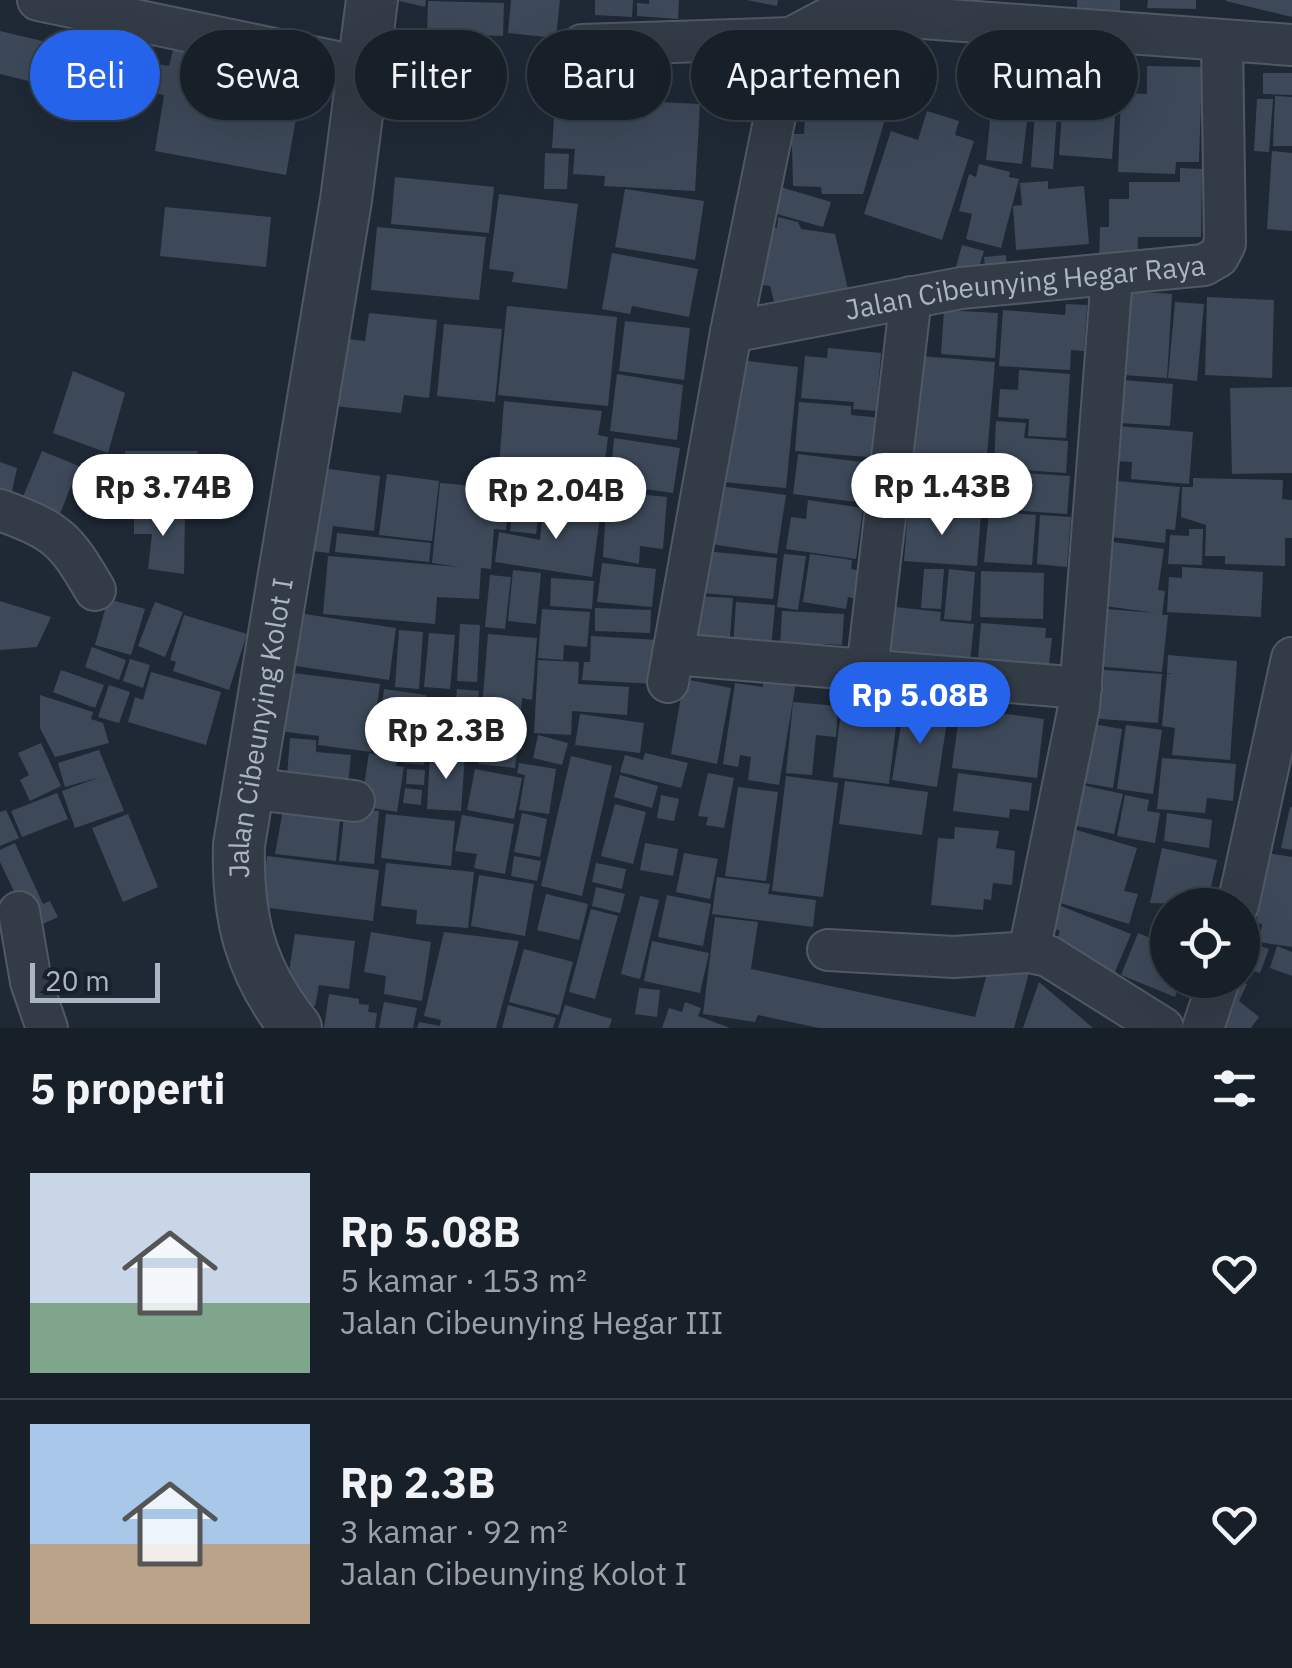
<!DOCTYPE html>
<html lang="id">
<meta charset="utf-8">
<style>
body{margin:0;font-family:"IBM Plex Sans",sans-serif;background:#202730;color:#f1f3f6;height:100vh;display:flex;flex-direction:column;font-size:38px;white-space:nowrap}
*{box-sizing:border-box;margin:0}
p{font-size:32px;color:#9ea2a8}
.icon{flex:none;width:55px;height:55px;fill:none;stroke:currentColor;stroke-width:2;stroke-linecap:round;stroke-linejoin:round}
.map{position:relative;height:1028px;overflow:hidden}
.drawer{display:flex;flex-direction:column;background:#171f28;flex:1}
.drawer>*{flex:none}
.guide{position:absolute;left:30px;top:30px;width:1232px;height:90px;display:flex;gap:20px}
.tools{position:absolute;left:1150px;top:888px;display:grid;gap:20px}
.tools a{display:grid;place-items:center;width:110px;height:110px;border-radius:50%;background:#171f28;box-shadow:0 10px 40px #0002,0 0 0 2px #363d45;font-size:50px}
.scale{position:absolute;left:30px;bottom:25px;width:130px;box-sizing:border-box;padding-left:10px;border:5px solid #acb5c4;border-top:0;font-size:28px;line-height:35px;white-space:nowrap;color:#acb5c4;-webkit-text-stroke:8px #18202b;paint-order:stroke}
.price{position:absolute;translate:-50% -85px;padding:0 22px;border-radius:35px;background:#fff;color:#222;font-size:32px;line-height:65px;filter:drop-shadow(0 2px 5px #0008)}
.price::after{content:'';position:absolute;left:50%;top:60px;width:30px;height:22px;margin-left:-15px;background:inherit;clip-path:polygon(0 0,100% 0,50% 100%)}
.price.active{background:#2563eb;color:#fff}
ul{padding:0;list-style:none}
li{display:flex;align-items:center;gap:30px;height:250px;padding:0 30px}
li+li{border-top:2px solid #363d45}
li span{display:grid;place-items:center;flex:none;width:280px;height:200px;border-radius:0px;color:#555}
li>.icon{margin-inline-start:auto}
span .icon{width:120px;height:120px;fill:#fffc;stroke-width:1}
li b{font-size:42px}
h2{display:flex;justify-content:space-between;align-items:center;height:120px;padding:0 30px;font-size:42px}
.chip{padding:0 35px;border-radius:45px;background:#171f28;box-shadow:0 10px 40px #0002,0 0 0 2px #363d45;font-size:35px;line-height:90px}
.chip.active{background:#2563eb;color:#fff}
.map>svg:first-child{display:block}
.building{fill:#3d4959}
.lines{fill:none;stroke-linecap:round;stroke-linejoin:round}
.minor-casing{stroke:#505865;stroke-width:44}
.tertiary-casing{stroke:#505865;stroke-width:54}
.minor{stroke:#323b46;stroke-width:40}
.tertiary{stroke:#323b46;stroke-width:50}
.labels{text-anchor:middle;stroke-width:8;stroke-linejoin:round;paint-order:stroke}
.street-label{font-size:28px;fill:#acb5c4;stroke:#18202b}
</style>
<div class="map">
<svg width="1292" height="1028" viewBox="0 0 1292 1028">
<rect width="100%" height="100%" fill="#1f2936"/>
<path class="building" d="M 396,0 L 426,0 L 425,7 Z
M 511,0 L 560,0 L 556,38 L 508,33 Z
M 595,0 L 633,0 L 632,17 L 595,15 Z
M 649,0 L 679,0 L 678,19 L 637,16 L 637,3 L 649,4 Z
M 747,0 L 778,0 L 777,6 Z
M 1077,0 L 1120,0 L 1120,14 L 1077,13 Z
M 1148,0 L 1196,0 L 1196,9 L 1147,8 Z
M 1292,0 L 1292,17 L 1226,1 L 1226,0 Z
M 428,1 L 504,3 L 503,36 L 427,33 Z
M 0,31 L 63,46 L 53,87 L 0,74 Z
M 110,48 L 148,56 L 146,62 L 169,66 L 173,50 L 304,73 L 286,175 L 155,151 L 164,95 L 103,83 Z
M 1007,52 L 1034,57 L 1029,86 L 1002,82 Z
M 1041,58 L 1078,61 L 1077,82 L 1039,80 Z
M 1147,66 L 1202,67 L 1199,162 L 1176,162 L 1175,174 L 1118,172 L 1121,93 L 1147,94 Z
M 1263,73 L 1292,73 L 1292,95 L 1263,94 Z
M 841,79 L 891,99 L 863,194 L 822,194 L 821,187 L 793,186 L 792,146 L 785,145 L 784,134 L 804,134 L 806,98 Z
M 1064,84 L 1117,88 L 1112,159 L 1059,155 Z
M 1037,85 L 1059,86 L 1053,169 L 1031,167 Z
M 577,90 L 638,93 L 637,101 L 700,104 L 695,191 L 604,186 L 605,176 L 573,174 L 575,149 L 552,148 L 555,104 L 576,105 Z
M 993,92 L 1030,96 L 1022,164 L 986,160 Z
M 1275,96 L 1292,97 L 1292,146 L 1273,146 Z
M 1257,99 L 1273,99 L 1269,152 L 1254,151 Z
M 927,111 L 959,121 L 955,135 L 974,141 L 942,240 L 864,214 L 891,131 L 918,140 Z
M 1272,151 L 1292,153 L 1292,231 L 1267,229 Z
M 545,153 L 569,154 L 567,189 L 544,189 Z
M 979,164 L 1010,172 L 1009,177 L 1019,179 L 1001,248 L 966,239 L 972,214 L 959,211 L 969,174 L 976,177 Z
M 1180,168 L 1202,169 L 1201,237 L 1138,237 L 1137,267 L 1099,266 L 1100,227 L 1109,227 L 1109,199 L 1129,199 L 1129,182 L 1180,182 Z
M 395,177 L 494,187 L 489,233 L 391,224 Z
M 1048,181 L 1048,189 L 1084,186 L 1089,244 L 1016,250 L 1013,206 L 1022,205 L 1020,183 Z
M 777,186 L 831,202 L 823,227 L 770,212 Z
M 625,189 L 704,201 L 695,260 L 615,247 Z
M 499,194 L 578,204 L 567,289 L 512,282 L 514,272 L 489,269 Z
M 165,207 L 271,217 L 266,267 L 160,256 Z
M 778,217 L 798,222 L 801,229 L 835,234 L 848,289 L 775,305 L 770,286 L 747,283 L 761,224 L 777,228 Z
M 377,227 L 486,237 L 479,300 L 371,290 Z
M 962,245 L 984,251 L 975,280 L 954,274 Z
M 612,253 L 698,269 L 689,317 L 632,306 L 630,314 L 602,309 Z
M 1006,255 L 1007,271 L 986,273 L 984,257 Z
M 1129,291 L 1172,294 L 1167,378 L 1123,375 Z
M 1207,297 L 1274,300 L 1272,378 L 1205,375 Z
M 1175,302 L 1204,304 L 1197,381 L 1168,378 Z
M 1066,304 L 1087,305 L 1084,351 L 1071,350 L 1070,370 L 999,366 L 1003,310 L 1065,315 Z
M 507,306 L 617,317 L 608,406 L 498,395 Z
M 944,310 L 998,313 L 995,358 L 941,354 Z
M 369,313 L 437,320 L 429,398 L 404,395 L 401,413 L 334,406 L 341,338 L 365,341 Z
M 625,321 L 690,328 L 684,380 L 619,371 Z
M 444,324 L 502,329 L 495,402 L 437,396 Z
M 828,348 L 881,353 L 876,411 L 853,409 L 854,402 L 801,398 L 805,356 L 827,358 Z
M 920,356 L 995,362 L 986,467 L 911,461 Z
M 738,360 L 798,367 L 786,488 L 713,481 Z
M 1019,370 L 1070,374 L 1066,438 L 1028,436 L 1029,419 L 998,417 L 1000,389 L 1018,390 Z
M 73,371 L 125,393 L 108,453 L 53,433 Z
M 617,374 L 683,385 L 677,440 L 610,431 Z
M 1122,380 L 1173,384 L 1170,426 L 1119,423 Z
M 1292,387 L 1292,473 L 1232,474 L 1230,388 Z
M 504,401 L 602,411 L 598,435 L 608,437 L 600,501 L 497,492 Z
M 799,402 L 851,406 L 851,415 L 883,418 L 880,458 L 795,451 Z
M 996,421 L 1026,423 L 1024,438 L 1068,441 L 1066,473 L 994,468 Z
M 1117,426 L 1193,432 L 1189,484 L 1131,479 L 1132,462 L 1114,461 Z
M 614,438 L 680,448 L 673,493 L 610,484 Z
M 42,451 L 79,466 L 58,519 L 20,504 Z
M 125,451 L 198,451 L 188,494 L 125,495 Z
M 798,454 L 877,464 L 872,504 L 793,494 Z
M 0,462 L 17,468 L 9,505 L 0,503 Z
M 911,465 L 987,470 L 984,511 L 900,505 L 901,488 L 910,489 Z
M 322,468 L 380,476 L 374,531 L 333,526 L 329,553 L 312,551 Z
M 994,471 L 1070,476 L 1067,514 L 992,509 Z
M 387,474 L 439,481 L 432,541 L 379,535 Z
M 1193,478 L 1283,480 L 1282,499 L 1292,500 L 1292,538 L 1285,538 L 1285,566 L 1225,564 L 1225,556 L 1205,556 L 1206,525 L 1181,517 L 1182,487 L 1193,487 Z
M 1117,481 L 1180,487 L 1175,530 L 1166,529 L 1165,543 L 1110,537 Z
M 440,483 L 484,487 L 483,501 L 509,504 L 506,530 L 494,529 L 491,569 L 481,568 L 479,599 L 437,597 L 435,624 L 323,614 L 328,556 L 460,567 L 432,563 Z
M 720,486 L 786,495 L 777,554 L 704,543 Z
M 607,491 L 667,497 L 663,549 L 640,546 L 639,564 L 603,557 Z
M 808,500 L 863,508 L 856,559 L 786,549 L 791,517 L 806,519 Z
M 514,502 L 540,505 L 536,534 L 510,531 Z
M 544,502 L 601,508 L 592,577 L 495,562 L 499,532 L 540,540 Z
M 908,509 L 981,514 L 977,566 L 904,561 Z
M 134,510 L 185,513 L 184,574 L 148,569 L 152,534 L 134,534 Z
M 989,511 L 1036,515 L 1032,565 L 984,562 Z
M 1040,515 L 1071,517 L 1067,567 L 1037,564 Z
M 1189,529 L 1203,529 L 1202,565 L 1168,564 L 1170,535 L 1189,536 Z
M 337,533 L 431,543 L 429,562 L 335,552 Z
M 1106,541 L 1164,549 L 1158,590 L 1165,591 L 1162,615 L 1168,615 L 1162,672 L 1096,666 L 1094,608 L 1156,613 L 1097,605 Z
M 705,551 L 777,558 L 773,599 L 701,593 Z
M 784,554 L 806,556 L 798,610 L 777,607 Z
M 810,554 L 852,560 L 851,569 L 861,571 L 856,599 L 848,597 L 846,609 L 803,602 Z
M 602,563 L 656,569 L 652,607 L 597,602 Z
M 1182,567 L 1263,572 L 1261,617 L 1167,612 L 1169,577 L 1182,578 Z
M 924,569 L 944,569 L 941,609 L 921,608 Z
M 949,569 L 975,572 L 971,621 L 944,619 Z
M 513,570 L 541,573 L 536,624 L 508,621 Z
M 981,571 L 1044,573 L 1043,619 L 980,617 Z
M 490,575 L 511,577 L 505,629 L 485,627 Z
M 551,578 L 594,581 L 592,609 L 550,606 Z
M 694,596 L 733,598 L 729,649 L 691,647 Z
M 108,599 L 145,609 L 131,655 L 95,645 Z
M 0,601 L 51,617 L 37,647 L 0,650 Z
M 155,602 L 183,612 L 165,657 L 138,646 Z
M 736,602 L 775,605 L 771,649 L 733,645 Z
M 886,606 L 941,612 L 940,621 L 974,624 L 969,672 L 880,664 Z
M 595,608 L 651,610 L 650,633 L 595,631 Z
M 542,609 L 590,612 L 587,647 L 564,645 L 563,660 L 538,658 Z
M 782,611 L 844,614 L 842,645 L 824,644 L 823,650 L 780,646 Z
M 298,613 L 396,628 L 389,680 L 289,665 Z
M 184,615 L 247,634 L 229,690 L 173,671 L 176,662 L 170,660 Z
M 981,623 L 1046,628 L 1045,638 L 1052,638 L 1049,664 L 1043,663 L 1042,674 L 977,670 Z
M 460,624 L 480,625 L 477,682 L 457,681 Z
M 399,630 L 423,632 L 419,689 L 395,687 Z
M 429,633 L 455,635 L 450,689 L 424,687 Z
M 488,634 L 537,638 L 532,700 L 522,698 L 519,733 L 499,731 L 499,722 L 481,720 Z
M 591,636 L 658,640 L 655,684 L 582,680 L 584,662 L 590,662 Z
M 92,647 L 126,660 L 119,680 L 85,667 Z
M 1168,655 L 1237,661 L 1230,760 L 1172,755 L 1175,728 L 1162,726 L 1167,674 L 1172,673 L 1167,673 Z
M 130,659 L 150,665 L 143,688 L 123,681 Z
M 538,660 L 579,662 L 578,684 L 629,687 L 627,715 L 572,711 L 571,735 L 534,733 Z
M 1091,669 L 1162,674 L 1158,723 L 1087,718 Z
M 61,670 L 104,685 L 95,708 L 53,692 Z
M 151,672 L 221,692 L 206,745 L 128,722 L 135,697 L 143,700 Z
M 286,672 L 380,684 L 371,752 L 318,745 L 319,736 L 279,731 Z
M 764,678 L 796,682 L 779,785 L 748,780 L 751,757 L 740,755 L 738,767 L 723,764 L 735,683 L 763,687 Z
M 845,678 L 901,685 L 889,784 L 833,777 Z
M 684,679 L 731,688 L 717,764 L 671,754 Z
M 109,685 L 130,692 L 119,723 L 98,717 Z
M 384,689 L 426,695 L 421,737 L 401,735 L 399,753 L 376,750 Z
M 457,689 L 479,691 L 474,740 L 452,738 Z
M 40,695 L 93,712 L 91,719 L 103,723 L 109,743 L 55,757 L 40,728 Z
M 429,697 L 449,700 L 444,737 L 424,734 Z
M 793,702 L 838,706 L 836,737 L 816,735 L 812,775 L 786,773 Z
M 904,707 L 948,715 L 937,787 L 892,780 Z
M 960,708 L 1044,719 L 1037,778 L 952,768 Z
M 580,714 L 644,723 L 640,753 L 575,745 Z
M 1087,723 L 1122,729 L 1113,788 L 1078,782 Z
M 1126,725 L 1162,730 L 1153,794 L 1117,789 Z
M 482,733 L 519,738 L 515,768 L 478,764 Z
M 538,735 L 568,743 L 562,765 L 533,758 Z
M 290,738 L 316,740 L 316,752 L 351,755 L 347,794 L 286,789 Z
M 41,743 L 61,786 L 30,801 L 20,780 L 29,775 L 18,753 Z
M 405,743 L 427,745 L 424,765 L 403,763 Z
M 99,750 L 124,811 L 75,828 L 62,791 L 100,777 L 65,787 L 58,763 Z
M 369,753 L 397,758 L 396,766 L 404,767 L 397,812 L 361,806 Z
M 430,753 L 465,755 L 461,811 L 427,809 Z
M 645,753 L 688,763 L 681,788 L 620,772 L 625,755 L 643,760 Z
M 571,756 L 612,766 L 582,896 L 541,886 Z
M 1162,758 L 1236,764 L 1233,801 L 1207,798 L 1205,813 L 1157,809 Z
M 519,763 L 556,769 L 549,814 L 519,810 L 525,775 L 517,773 Z
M 407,769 L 425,770 L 424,785 L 406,784 Z
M 475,769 L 522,778 L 514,819 L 467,810 Z
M 708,773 L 734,778 L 724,828 L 706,825 L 708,817 L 698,816 Z
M 958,773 L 1032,783 L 1029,811 L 1010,809 L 1009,818 L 953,811 Z
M 620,775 L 658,786 L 652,808 L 614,797 Z
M 786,776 L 838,783 L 823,897 L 772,891 Z
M 845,781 L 928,792 L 922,835 L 839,824 Z
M 1082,785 L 1123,794 L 1114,834 L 1073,825 Z
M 738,787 L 778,792 L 766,881 L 725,876 Z
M 405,788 L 422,790 L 421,805 L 403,803 Z
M 57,793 L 68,819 L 22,837 L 11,811 Z
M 286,793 L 342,798 L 336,861 L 275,854 Z
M 661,795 L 679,799 L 674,821 L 657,818 Z
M 1125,795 L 1149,800 L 1147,811 L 1160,813 L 1155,843 L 1117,836 Z
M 615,804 L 646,812 L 633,864 L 601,856 Z
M 1290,807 L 1292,807 L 1292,850 L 1281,848 Z
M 345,808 L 379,811 L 374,864 L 339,861 Z
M 6,810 L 19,838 L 0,846 L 0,812 Z
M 522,813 L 547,819 L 540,857 L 514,852 Z
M 1167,813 L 1212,820 L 1209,848 L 1164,841 Z
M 128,814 L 158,887 L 123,902 L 92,828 Z
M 386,814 L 455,821 L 451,866 L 381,858 Z
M 462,815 L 514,824 L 505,874 L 474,868 L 477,854 L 455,851 Z
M 955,827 L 999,831 L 996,848 L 1015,851 L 1012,885 L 993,883 L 991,900 L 984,899 L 983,910 L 931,905 L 938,838 L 954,839 Z
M 1070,828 L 1137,848 L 1124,891 L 1138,894 L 1129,924 L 1057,902 Z
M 15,843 L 43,904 L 50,901 L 58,917 L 32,929 L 0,862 L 0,850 Z
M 645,843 L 678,849 L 673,876 L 640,870 Z
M 1162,848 L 1217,860 L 1207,905 L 1150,903 Z
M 684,853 L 718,859 L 710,899 L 676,892 Z
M 1266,853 L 1292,857 L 1292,947 L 1259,942 L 1262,924 L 1256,923 Z
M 267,856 L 379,870 L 373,921 L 261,907 Z
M 514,856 L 541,861 L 537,881 L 511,876 Z
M 386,863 L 474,872 L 468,928 L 416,924 L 417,910 L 381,906 Z
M 596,863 L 626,869 L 622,889 L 592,882 Z
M 479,875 L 534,884 L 525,936 L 471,926 Z
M 717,877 L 770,884 L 768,894 L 816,900 L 813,927 L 712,914 Z
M 596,887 L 625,894 L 620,913 L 592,906 Z
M 546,894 L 588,904 L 579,940 L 537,930 Z
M 667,895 L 711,904 L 703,946 L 658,937 Z
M 640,896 L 659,900 L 640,979 L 621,974 Z
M 1061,906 L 1131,934 L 1112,979 L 1055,944 L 1060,931 L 1052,928 Z
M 591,909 L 618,916 L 595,999 L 569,992 Z
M 715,917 L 758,922 L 751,969 L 975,1017 L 989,966 L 1029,973 L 1014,1028 L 819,1028 L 758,1015 L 755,1022 L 703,1014 Z
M 371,932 L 431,942 L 422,1001 L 384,994 L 386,976 L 364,972 Z
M 444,932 L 519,941 L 496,1028 L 417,1028 L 419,1022 L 440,1026 L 441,1020 L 424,1016 Z
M 1138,933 L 1168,945 L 1168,980 L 1181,980 L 1175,997 L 1121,975 Z
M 295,934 L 355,941 L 349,989 L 319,985 L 315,1006 L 295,1003 L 297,986 L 287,984 Z
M 652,941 L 709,953 L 700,993 L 644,981 Z
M 1244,941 L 1269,949 L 1260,973 L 1242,967 Z
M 1277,946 L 1292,952 L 1292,976 L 1270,968 Z
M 524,949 L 573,962 L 559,1015 L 509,1002 Z
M 1235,980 L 1247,984 L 1239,1001 L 1259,1017 L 1251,1028 L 1214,1028 Z
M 1039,982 L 1093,1028 L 1023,1028 Z
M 639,988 L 660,990 L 657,1017 L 635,1014 Z
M 329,994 L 359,999 L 359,1004 L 369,1005 L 368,1012 L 377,1013 L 375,1028 L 324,1028 Z
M 384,1002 L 417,1008 L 413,1028 L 379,1028 Z
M 685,1002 L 701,1008 L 698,1016 L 730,1028 L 662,1028 L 669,1008 L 682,1012 Z
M 508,1005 L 556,1018 L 553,1028 L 502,1028 Z
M 565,1005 L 612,1019 L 609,1028 L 558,1028 Z"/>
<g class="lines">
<g class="minor-casing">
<g id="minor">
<path d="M 38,0 L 361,67"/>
<path d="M 582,45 L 791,38 L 840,12 L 1292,45"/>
<path id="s1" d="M 731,332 L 961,288 L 1204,265 L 1218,257 L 1225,244 L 1222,41"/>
<path d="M 0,510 C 57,531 65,538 95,590"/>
<path d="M 673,654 L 1081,688"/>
<path d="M 867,670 L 911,297"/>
<path d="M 668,682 L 731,332 L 791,38"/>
<path d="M 248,788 L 354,801"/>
<path d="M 1238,905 L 1292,658"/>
<path d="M 19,912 L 31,982 L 47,1028"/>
<path d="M 828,950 L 954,957 L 1029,952 L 1048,956 L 1163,1028"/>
<path d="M 1029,952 L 1079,707 L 1112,275"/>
<path d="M 1203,1028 L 1219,980"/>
</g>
</g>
<g class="tertiary-casing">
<g id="tertiary">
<path id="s2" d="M 296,1028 C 250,971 237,917 239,845 L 346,200 L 372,0"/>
</g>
</g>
<use href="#minor" class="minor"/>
<use href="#tertiary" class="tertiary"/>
</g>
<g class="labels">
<g class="street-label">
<text dy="10" stroke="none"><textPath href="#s1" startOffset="298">Jalan Cibeunying Hegar Raya</textPath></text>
<text dy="10" stroke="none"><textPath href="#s2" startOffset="315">Jalan Cibeunying Kolot I</textPath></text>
</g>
</g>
</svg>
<div class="tools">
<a><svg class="icon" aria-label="locate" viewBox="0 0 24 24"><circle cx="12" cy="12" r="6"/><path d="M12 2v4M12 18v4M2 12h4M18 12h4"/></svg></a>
</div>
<div class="scale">20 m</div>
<b class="price" style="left:942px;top:538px">Rp 1.43B</b>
<b class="price" style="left:163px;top:539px">Rp 3.74B</b>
<b class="price" style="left:556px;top:542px">Rp 2.04B</b>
<b class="price active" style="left:920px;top:747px">Rp 5.08B</b>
<b class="price" style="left:446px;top:782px">Rp 2.3B</b>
<div class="guide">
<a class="chip active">Beli</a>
<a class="chip">Sewa</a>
<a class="chip">Filter</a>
<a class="chip">Baru</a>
<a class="chip">Apartemen</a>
<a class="chip">Rumah</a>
</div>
</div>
<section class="drawer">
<h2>5 properti<svg class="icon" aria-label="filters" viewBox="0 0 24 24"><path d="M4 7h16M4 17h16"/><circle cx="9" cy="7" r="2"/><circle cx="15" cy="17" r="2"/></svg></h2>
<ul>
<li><span style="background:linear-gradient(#c9d6e8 65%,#7fa58c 0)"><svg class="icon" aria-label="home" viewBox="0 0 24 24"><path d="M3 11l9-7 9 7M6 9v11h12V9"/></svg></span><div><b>Rp 5.08B</b><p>5 kamar · 153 m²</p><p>Jalan Cibeunying Hegar III</p></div><svg class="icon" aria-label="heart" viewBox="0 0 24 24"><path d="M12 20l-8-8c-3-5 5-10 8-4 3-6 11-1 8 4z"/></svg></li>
<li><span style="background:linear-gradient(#a9c7e8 60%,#b9a48a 0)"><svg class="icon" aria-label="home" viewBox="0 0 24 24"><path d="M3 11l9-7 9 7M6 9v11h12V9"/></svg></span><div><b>Rp 2.3B</b><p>3 kamar · 92 m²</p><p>Jalan Cibeunying Kolot I</p></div><svg class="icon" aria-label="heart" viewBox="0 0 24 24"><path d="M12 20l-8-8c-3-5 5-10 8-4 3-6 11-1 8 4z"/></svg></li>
</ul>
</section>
